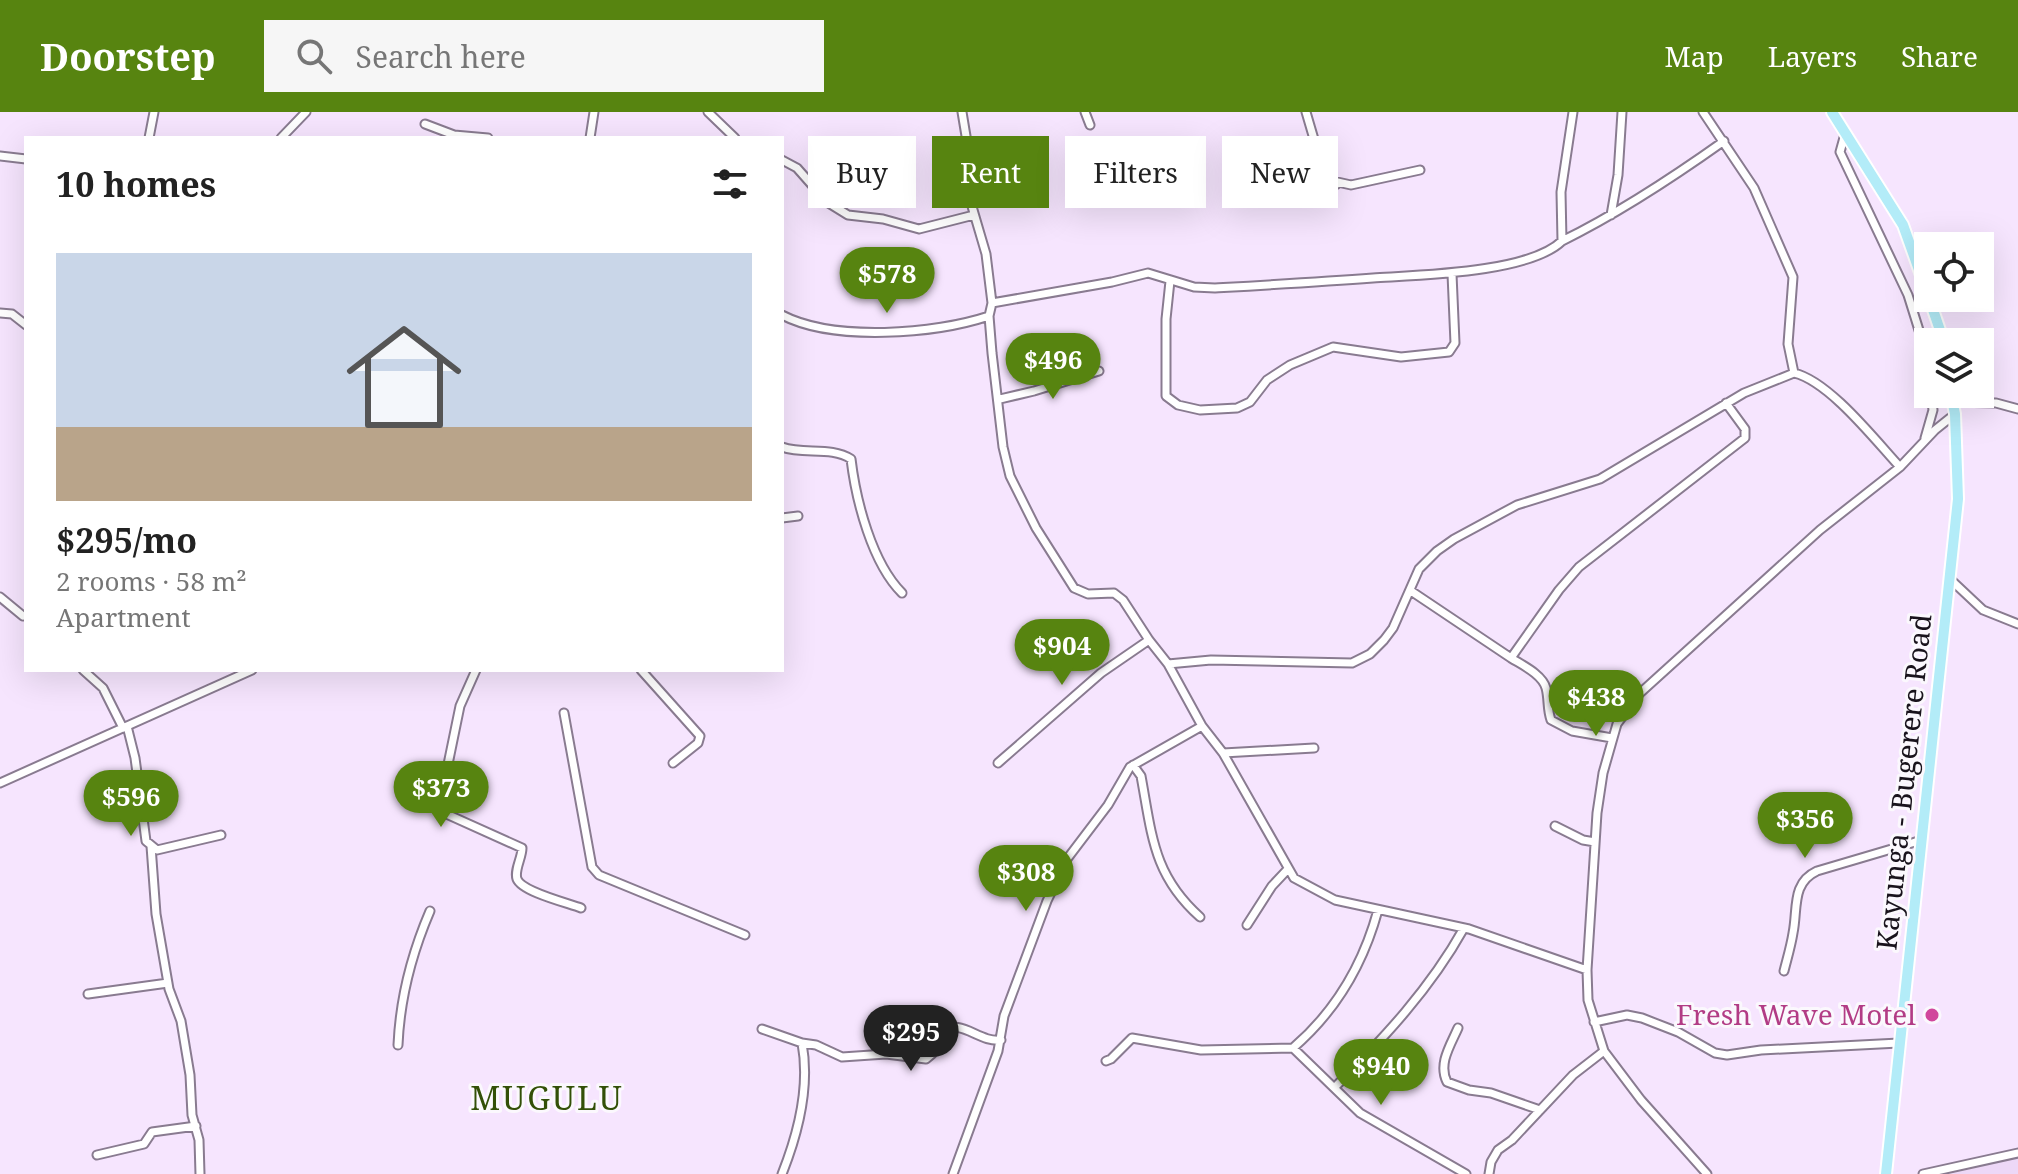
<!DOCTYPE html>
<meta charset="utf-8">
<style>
body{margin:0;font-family:"Noto Serif",serif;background:#f6f6f6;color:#222;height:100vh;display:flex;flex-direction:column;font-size:30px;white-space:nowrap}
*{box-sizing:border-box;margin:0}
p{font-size:26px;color:#767676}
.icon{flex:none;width:44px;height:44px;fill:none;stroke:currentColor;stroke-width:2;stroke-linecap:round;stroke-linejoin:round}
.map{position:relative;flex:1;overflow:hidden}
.drawer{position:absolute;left:24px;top:24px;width:760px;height:536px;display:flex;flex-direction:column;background:#fff;border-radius:0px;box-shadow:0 8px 32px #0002}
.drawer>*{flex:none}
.guide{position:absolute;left:808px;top:24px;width:760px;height:72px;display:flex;gap:16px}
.controls{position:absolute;left:1914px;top:120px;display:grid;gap:16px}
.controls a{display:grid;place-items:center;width:80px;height:80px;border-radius:0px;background:#fff;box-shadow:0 8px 32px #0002;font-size:40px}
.price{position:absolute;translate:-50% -68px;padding:0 18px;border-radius:28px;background:#578410;color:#fff;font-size:26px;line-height:52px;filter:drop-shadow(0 2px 4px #0008)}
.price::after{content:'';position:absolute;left:50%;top:48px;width:24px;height:18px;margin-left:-12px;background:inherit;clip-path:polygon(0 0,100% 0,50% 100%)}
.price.current{background:#222;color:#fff}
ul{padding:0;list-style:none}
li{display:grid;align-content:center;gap:16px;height:424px;padding:0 32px}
li span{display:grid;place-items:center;height:248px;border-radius:0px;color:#555}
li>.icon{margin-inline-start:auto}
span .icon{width:144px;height:144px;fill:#fffc;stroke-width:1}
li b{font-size:34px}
h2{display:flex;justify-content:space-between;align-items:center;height:96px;padding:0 32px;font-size:34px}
.tag{padding:0 28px;border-radius:0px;background:#fff;box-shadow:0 8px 32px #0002;font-size:28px;line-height:72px}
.tag.current{background:#578410;color:#fff}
header{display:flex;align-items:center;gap:48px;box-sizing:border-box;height:112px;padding:0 40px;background:#578410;color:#fff}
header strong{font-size:38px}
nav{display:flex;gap:44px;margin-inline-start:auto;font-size:28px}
.search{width:560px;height:72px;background:#f6f6f6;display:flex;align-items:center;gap:20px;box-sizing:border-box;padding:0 28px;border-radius:0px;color:#767676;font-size:30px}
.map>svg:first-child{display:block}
.built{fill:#edd8f7}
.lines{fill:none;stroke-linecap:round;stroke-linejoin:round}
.street-casing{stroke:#897b90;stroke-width:11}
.primary-casing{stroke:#fff;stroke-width:14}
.street{stroke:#fff;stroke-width:7}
.primary{stroke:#b3ecf8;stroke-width:10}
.hotel-dot{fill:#d1479c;stroke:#fbf8fd;stroke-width:3}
.labels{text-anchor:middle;stroke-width:6;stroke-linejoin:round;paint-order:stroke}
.street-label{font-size:28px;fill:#19131c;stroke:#fbf8fd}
.hotel-label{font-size:28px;fill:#b23c85;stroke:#fbf8fd;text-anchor:end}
.quarter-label{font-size:32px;letter-spacing:2px;fill:#335008;stroke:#fbf8fd}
</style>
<header>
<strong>Doorstep</strong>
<div class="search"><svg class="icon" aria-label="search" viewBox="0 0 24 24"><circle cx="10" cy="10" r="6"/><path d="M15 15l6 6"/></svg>Search here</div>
<nav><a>Map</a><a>Layers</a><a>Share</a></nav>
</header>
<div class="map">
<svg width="2018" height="1062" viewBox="0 0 2018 1062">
<rect width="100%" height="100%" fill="#f6e5fe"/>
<path class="built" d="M 2018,1045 L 2018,1062 L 1950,1062 Z"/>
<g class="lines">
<g class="street-casing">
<path id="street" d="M 708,0 L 735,26
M 962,0 L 967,30 L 971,91 L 986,142 L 992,191 L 989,204 L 992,241 L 1003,335 L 1010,364 L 1036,416 L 1074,476 L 1088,482 L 1114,481 L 1123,488 L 1149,528 L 1168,552 L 1202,614 L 1223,641 L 1294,766 L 1335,788 L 1469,817 L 1587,858
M 1085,0 L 1090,13
M 1306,0 L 1321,51 L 1333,69 L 1351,73 L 1420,58
M 1703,0 L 1754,76 L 1793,165 L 1788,232 L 1794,261
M 425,12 L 454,23 L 488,26
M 1845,22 L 1840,40 L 1908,183 L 1923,231 L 1928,259
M 149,26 L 154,0
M 281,26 L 306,0
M 590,26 L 594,0
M 0,44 L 26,47
M 782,48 L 797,56 L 827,90 L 848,103 L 883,107 L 919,117 L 974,103
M 1259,59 L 1266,78 L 1272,86 L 1318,81 L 1337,72
M 1611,103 L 1618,63 L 1622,0
M 1562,129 L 1561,80 L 1573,0
M 1170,169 L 1166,207 L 1166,284 L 1178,293 L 1200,298 L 1237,296 L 1250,290 L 1267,268 L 1290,253 L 1333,235 L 1401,245 L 1449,240 L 1455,231 L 1452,162
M 992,191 L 1112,170 L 1148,161 L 1194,175 L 1215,176 C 1267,173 1320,170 1373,166 C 1419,163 1529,161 1562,129 C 1619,101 1672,66 1724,29
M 0,201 L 12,202 L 26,213
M 782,203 C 834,230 935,222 989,204
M 1000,287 L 1034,279 L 1099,259
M 1952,290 L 1996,291 L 2018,297
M 1925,326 L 1933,298 L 1931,282
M 782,335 C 804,343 831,334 851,347 C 856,389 872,451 902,481
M 782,406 L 798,404
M 1950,467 L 1983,498 L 2018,512
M 1411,479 L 1511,546 L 1559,478 L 1579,455 L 1745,326 L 1745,317 L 1726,291
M 0,485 L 23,504
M 1511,546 C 1522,553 1542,562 1546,576 C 1549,587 1547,597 1551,608 L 1572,619 L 1612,626
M 1168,552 L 1211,548 L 1352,551 L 1370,542 L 1384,528 L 1393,516 L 1419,457 L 1437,439 L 1454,427 L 1517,393 L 1600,367 L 1744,281 L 1794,261 C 1829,269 1875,328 1900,355
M 83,558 L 103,576 L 123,616
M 476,558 L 460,594 L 446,662 L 433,692 L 436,697 L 442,700 L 522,736 C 522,746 514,758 517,767 C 522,780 568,791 581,796
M 641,558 L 700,624 L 698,631 L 673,651
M 564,601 L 592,755 L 599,763 L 745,823
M 127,614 L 135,646 L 146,729 L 157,738 L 221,723
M 1223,641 L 1314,636
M 998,651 L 1101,561 L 1149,528
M 1133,653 L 1141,664 C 1152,723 1153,763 1200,805
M 0,671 L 252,558
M 1555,714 L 1583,728 L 1595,730
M 151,734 L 156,802 L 169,877 L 181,909 L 190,963 L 192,1003 L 199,1028 L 200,1062
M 1247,813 L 1272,774 L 1288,757
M 1784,859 C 1787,847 1791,834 1793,821 C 1798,797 1791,771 1817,759 L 1922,728
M 88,882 L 168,871
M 1594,910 L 1627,903 L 1642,906 L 1678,920 L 1715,941 L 1727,943 L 1761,938 L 1899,931
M 1458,916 C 1450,934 1438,952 1447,970 L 1469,978 L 1491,981 L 1540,998
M 762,917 L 802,931 C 810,974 798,1022 782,1062
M 802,931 L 816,933 L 842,945 L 886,942 L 926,947 L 932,942 L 940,920 C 962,905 978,931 1001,928
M 398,933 C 400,887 412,841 430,799
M 1293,936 C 1336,899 1363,853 1378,798
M 1106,949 L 1111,947 L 1132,926 L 1201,938 L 1293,936 L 1360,1001 L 1466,1062
M 1335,975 C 1384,926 1430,877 1464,816
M 97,1043 L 144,1032 L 152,1020 L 196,1014
M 953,1062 L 998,939 L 1004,904 L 1047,789 L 1067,747 L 1108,693 L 1130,655 L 1202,614
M 1489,1062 L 1491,1050 L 1498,1038 L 1512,1028 L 1573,963 L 1604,939
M 1707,1062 L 1641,988 L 1604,939 L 1588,888 L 1587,858 L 1597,701 L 1603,661 L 1617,612 L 1639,582 L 1820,418 L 1900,355 L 1935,318 L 1955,302
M 1923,1062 L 2018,1041"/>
</g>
<g class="primary-casing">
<path id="primary" d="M 1832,0 L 1903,113 L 1928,183
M 1929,186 L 1944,230
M 1886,1062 L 1958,387 L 1955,302 L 1951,282"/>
</g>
<use href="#street" class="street"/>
<use href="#primary" class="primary"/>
</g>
<circle class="hotel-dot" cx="1932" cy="903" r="8"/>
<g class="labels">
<g class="street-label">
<text transform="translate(1904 670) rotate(-84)" y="10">Kayunga - Bugerere Road</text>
</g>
<g class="hotel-label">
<text x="1916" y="913">Fresh Wave Motel</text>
</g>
<g class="quarter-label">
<text x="547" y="998">MUGULU</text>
</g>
</g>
</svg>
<div class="controls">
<a><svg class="icon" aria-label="locate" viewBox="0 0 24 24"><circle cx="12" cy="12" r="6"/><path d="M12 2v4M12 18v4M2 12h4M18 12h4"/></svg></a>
<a><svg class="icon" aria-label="layers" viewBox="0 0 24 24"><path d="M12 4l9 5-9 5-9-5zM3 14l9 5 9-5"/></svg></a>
</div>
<b class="price" style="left:887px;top:203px">$578</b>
<b class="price" style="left:1053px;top:289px">$496</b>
<b class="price" style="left:1062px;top:575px">$904</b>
<b class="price" style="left:1596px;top:626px">$438</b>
<b class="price" style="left:441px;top:717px">$373</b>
<b class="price" style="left:131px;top:726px">$596</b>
<b class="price" style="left:1805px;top:748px">$356</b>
<b class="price" style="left:1026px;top:801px">$308</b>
<b class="price current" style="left:911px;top:961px">$295</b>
<b class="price" style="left:1381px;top:995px">$940</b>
<div class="guide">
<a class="tag">Buy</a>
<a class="tag current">Rent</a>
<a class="tag">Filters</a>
<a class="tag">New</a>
</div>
<section class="drawer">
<h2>10 homes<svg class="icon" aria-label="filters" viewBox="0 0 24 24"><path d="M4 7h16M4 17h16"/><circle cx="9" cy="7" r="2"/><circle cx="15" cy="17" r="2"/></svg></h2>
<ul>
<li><span style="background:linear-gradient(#c9d6e8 70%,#b9a48a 0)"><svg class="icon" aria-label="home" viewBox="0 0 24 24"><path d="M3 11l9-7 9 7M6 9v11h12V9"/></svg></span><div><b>$295/mo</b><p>2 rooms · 58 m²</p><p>Apartment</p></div></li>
</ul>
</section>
</div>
